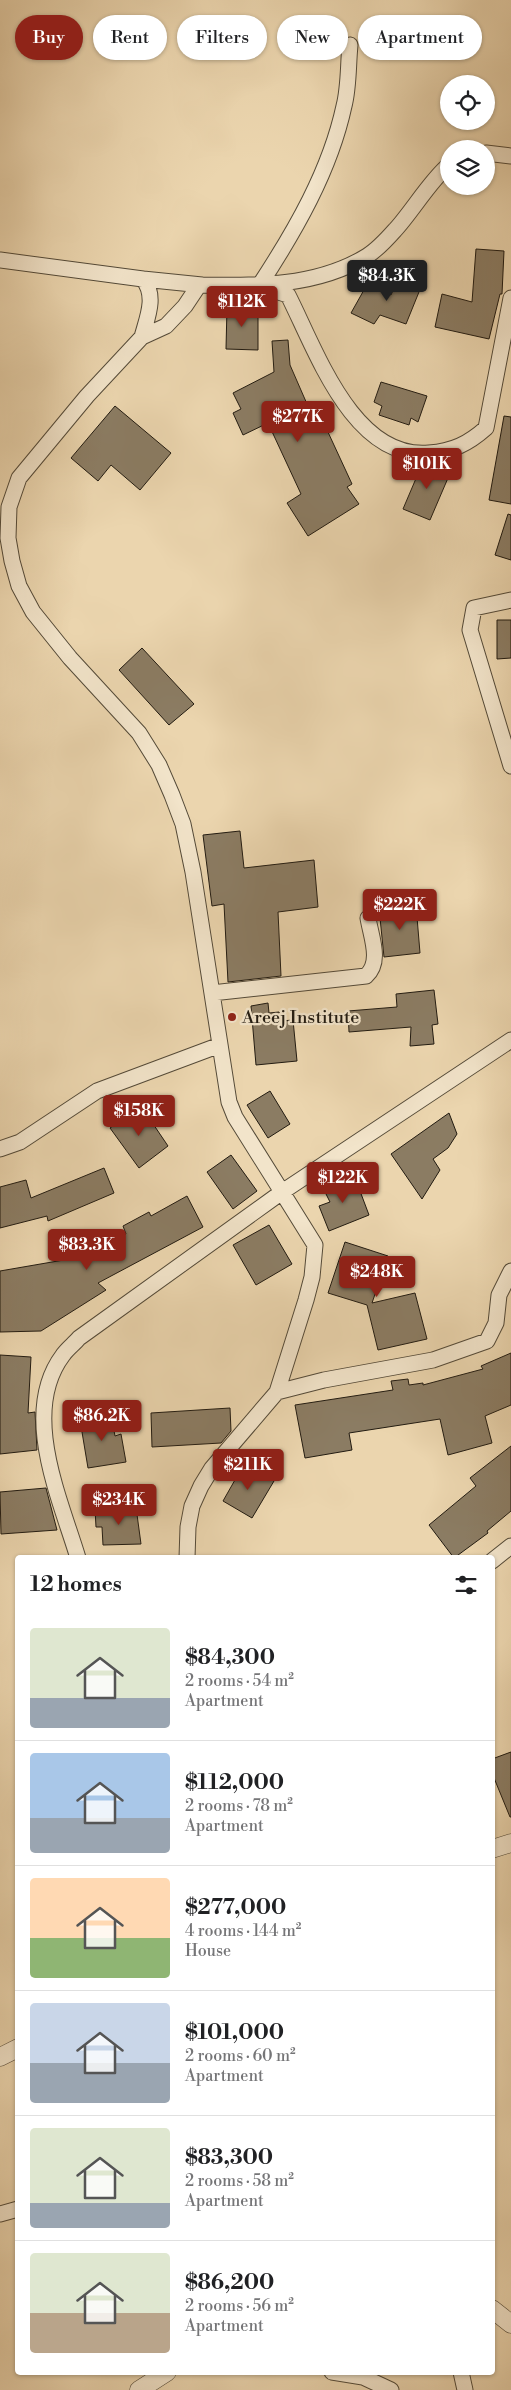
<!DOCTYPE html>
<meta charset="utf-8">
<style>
body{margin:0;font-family:"Libre Bodoni",serif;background:#f6f6f6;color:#202124;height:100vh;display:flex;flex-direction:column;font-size:19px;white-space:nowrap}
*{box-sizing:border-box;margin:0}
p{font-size:16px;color:#757577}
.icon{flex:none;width:28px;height:28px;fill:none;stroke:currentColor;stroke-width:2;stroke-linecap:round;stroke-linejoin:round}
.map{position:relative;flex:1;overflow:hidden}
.panel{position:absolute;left:15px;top:1555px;width:480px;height:820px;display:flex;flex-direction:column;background:#fff;border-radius:5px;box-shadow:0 1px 4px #0004}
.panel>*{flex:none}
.hud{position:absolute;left:15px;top:15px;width:481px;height:45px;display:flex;gap:10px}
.buttons{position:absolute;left:440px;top:75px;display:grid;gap:10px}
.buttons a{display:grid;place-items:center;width:55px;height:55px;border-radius:50%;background:#fff;box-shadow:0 1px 4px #0004;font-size:25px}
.price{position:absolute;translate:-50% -42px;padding:0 11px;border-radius:5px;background:#8f2418;color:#fff;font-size:16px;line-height:32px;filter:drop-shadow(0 1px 2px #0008)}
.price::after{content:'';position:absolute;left:50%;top:30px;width:15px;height:11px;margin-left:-8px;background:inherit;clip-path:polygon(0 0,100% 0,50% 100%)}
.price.current{background:#222;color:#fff}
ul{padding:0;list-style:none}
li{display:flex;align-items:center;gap:15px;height:125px;padding:0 15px}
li+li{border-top:1px solid #e0e0e0}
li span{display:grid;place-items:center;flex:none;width:140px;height:100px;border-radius:5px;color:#555}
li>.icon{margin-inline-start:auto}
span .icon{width:60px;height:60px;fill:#fffc;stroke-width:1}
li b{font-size:21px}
h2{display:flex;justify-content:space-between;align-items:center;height:60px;padding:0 15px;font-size:21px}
.chip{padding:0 18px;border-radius:22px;background:#fff;box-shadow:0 1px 4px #0004;font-size:18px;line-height:45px}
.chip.current{background:#8f2418;color:#fff}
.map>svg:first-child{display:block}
.building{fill:#8b7c63;stroke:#221b11}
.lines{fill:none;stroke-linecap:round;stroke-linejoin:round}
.minor-casing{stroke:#544a38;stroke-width:17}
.tertiary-casing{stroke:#544a38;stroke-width:19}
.minor{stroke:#f2e4ca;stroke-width:15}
.tertiary{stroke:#f2e4ca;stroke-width:18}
.poi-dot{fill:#8f2418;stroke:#f2e4ca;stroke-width:2}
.labels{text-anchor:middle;stroke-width:4.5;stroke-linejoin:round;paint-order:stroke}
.poi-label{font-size:18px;fill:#221b11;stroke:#f2e4ca;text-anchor:start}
</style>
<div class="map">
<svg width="511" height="2390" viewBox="0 0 511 2390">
<rect width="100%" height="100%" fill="#ebd5ae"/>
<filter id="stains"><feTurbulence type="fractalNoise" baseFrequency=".004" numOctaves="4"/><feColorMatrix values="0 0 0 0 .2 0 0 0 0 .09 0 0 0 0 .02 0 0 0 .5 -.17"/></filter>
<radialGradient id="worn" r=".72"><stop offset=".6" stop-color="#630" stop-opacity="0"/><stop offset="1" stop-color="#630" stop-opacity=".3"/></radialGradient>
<path class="building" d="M 476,249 L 504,251 L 502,294 L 500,294 L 489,339 L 435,327 L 442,294 L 472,302 Z
M 398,278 L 421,287 L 406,324 L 380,315 L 374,324 L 351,313 L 369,281 L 391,295 Z
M 258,306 L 258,350 L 226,349 L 227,307 Z
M 288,340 L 290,365 L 314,420 L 321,417 L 352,484 L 347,487 L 359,504 L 308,536 L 287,503 L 301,494 L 268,423 L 243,435 L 233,413 L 241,409 L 233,393 L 274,372 L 272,341 Z
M 381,382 L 427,396 L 418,422 L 411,418 L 409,425 L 379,415 L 382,406 L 374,402 Z
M 115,406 L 171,453 L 140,490 L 111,465 L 98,481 L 71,458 Z
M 504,416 L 511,417 L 511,504 L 489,500 Z
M 423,462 L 430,462 L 451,471 L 430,520 L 403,509 Z
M 508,514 L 511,515 L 511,560 L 495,555 Z
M 497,620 L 511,620 L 511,658 L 497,659 Z
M 142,648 L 194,704 L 169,725 L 119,670 Z
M 240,831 L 244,868 L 314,860 L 318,907 L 278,912 L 281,976 L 228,982 L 224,904 L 212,906 L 203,835 Z
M 416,905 L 420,953 L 384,957 L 379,908 Z
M 434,990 L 438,1024 L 432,1025 L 434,1044 L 410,1046 L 411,1027 L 349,1032 L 348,1011 L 397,1007 L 396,994 Z
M 268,1003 L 269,1013 L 279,1012 L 281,1021 L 293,1020 L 297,1061 L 256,1065 L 251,1006 Z
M 270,1091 L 290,1124 L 268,1138 L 247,1105 Z
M 141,1106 L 168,1146 L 139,1168 L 110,1128 Z
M 449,1113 L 457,1134 L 448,1148 L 433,1159 L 440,1170 L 422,1199 L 391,1154 Z
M 231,1155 L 257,1191 L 233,1209 L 207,1172 Z
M 104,1168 L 114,1193 L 48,1221 L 47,1216 L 0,1228 L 0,1187 L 26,1180 L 31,1198 Z
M 354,1175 L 369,1215 L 329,1231 L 319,1206 L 330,1202 L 323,1188 Z
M 187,1196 L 203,1227 L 98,1283 L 106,1290 L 41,1331 L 0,1332 L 0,1271 L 81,1257 L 126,1234 L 123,1226 L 149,1212 L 151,1216 Z
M 269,1225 L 292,1264 L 256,1285 L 233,1245 Z
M 345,1242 L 388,1256 L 372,1303 L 415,1293 L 427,1339 L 378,1350 L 367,1305 L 328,1293 Z
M 511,1353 L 511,1405 L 485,1416 L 492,1443 L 448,1455 L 440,1419 L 349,1433 L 352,1450 L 305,1458 L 295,1405 L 393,1390 L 391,1381 L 408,1379 L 409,1385 L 423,1383 L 423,1385 L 483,1369 L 481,1366 Z
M 0,1355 L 31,1357 L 28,1413 L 35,1412 L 37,1450 L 0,1454 Z
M 230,1408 L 231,1431 L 221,1443 L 152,1447 L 151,1413 Z
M 111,1415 L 115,1436 L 121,1434 L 126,1462 L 88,1468 L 80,1420 Z
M 511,1446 L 511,1511 L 487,1531 L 488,1533 L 454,1558 L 429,1525 L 476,1486 L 470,1478 Z
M 244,1464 L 274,1481 L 252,1518 L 223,1501 Z
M 46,1488 L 57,1530 L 1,1534 L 0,1492 Z
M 136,1507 L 141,1544 L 103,1545 L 102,1527 L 96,1527 L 95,1509 Z
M 511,1752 L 511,1817 L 510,1817 L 492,1773 L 492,1759 Z"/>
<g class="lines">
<g class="minor-casing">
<path id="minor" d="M 486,153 L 511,156
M 0,260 L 143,279 C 157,296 147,318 142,337
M 143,279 L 202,285
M 259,286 C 295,231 330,171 344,106 C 349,87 348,65 350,45
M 263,287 L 288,295 C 316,350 353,460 429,453 C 453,451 468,444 486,428 L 511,298
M 511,600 L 474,608 L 470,630 L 511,766
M 212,993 L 366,976 C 382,962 371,937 368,918
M 0,1149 L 20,1142 L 97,1091 L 220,1045
M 277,1392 L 324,1380 L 433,1360 L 487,1341 L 496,1323 L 499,1295 L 511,1271
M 78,1558 C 60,1498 20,1412 63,1355 C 67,1349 74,1344 79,1338 L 282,1192 L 235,1117 L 229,1102 L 193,872 L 183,824 L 172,795 L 159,765 L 139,733 L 70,658 L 33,612 L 19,586 L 12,561 L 8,538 L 9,507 L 19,478 L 87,396 L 142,337 L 166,326 L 185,306 L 199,285 C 256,286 317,287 367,256 C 377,250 387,239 395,230 C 411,213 432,178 449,165
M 187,1558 L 188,1527 L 192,1506 L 201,1486 L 212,1468 L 277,1392 L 306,1300 L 312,1277 L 315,1245 L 282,1192 L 511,1040
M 492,1561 L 511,1546
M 0,2214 L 18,2209
M 332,2372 L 363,2377 L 391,2390
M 461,2372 L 465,2390"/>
</g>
<g class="tertiary-casing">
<path id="tertiary" d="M 492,1849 L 511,1843
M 0,2057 L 18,2048
M 492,2309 L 511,2324
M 139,2390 L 167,2372"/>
</g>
<use href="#minor" class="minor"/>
<use href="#tertiary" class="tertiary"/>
</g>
<circle class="poi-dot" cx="232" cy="1017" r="5"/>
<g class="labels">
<g class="poi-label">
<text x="242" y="1023">Areej Institute</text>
</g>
</g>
<rect width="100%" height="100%" filter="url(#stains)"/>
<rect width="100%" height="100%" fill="url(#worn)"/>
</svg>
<div class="buttons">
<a><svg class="icon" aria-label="locate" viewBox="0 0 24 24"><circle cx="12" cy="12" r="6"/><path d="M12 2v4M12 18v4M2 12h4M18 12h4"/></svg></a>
<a><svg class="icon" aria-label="layers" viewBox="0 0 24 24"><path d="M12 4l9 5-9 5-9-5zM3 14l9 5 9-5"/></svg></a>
</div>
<b class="price current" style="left:387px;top:302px">$84.3K</b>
<b class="price" style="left:242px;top:328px">$112K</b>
<b class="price" style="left:298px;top:443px">$277K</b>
<b class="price" style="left:427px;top:490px">$101K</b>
<b class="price" style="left:400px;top:931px">$222K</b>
<b class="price" style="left:139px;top:1137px">$158K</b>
<b class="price" style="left:343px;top:1204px">$122K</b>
<b class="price" style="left:87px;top:1271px">$83.3K</b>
<b class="price" style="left:377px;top:1298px">$248K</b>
<b class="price" style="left:102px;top:1442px">$86.2K</b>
<b class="price" style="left:248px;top:1491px">$211K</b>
<b class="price" style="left:119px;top:1526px">$234K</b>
<div class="hud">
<a class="chip current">Buy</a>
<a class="chip">Rent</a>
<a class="chip">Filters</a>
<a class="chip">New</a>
<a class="chip">Apartment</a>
</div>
<section class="panel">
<h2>12 homes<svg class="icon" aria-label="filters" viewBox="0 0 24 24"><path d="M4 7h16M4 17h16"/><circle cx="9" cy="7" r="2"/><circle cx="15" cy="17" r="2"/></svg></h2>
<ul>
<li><span style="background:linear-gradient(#dfe7d0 70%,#9aa5b1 0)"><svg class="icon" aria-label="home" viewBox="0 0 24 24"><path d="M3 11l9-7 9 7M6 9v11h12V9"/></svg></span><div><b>$84,300</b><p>2 rooms · 54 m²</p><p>Apartment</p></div></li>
<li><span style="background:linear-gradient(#a9c7e8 65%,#9aa5b1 0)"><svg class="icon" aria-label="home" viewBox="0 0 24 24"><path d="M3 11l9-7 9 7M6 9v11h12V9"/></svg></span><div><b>$112,000</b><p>2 rooms · 78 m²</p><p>Apartment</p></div></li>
<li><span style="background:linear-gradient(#ffd9b3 60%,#8fb573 0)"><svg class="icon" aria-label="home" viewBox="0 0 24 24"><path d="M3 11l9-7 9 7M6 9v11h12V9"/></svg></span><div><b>$277,000</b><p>4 rooms · 144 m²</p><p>House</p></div></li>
<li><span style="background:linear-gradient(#c9d6e8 60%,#9aa5b1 0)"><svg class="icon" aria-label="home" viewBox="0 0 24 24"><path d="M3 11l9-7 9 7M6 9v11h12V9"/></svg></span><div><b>$101,000</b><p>2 rooms · 60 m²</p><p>Apartment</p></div></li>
<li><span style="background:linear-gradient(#dfe7d0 75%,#9aa5b1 0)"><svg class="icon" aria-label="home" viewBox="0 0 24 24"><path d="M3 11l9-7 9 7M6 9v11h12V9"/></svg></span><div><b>$83,300</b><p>2 rooms · 58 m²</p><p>Apartment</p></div></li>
<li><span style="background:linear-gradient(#dfe7d0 60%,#b9a48a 0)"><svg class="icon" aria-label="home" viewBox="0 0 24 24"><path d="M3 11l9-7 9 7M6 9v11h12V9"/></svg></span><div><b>$86,200</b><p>2 rooms · 56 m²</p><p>Apartment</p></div></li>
</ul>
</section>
</div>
